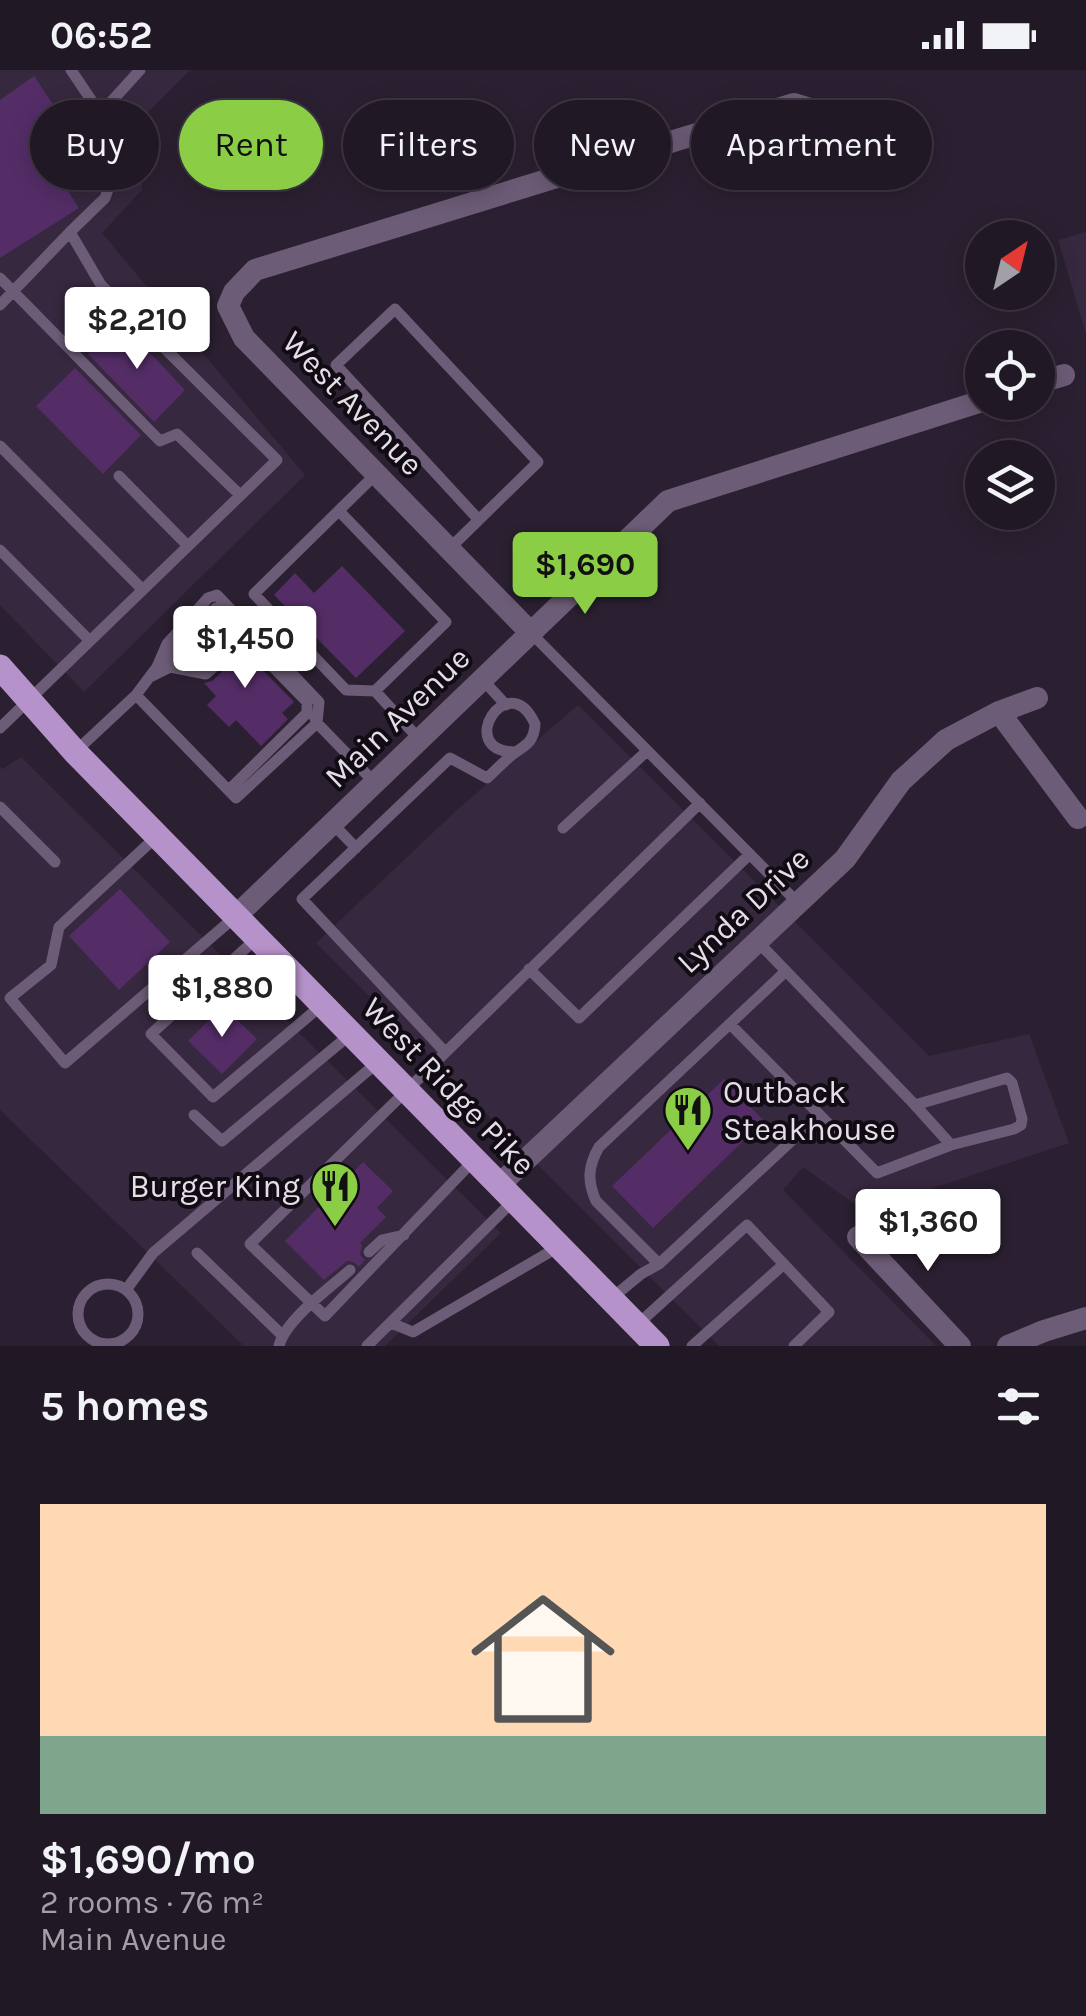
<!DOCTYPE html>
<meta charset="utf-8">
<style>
body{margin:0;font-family:Karla,sans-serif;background:#2d2532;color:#f1f3f6;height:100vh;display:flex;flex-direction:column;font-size:38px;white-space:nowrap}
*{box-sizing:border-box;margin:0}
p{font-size:32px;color:#a2a0a7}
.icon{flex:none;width:55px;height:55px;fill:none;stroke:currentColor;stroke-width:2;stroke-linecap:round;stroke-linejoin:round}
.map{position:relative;height:1276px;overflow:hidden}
.panel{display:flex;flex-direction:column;background:#201825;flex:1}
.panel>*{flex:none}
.top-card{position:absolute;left:30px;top:30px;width:1028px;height:90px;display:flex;gap:20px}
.needle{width:65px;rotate:35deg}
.tools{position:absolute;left:965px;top:150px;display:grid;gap:20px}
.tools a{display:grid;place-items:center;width:90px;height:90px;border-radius:50%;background:#201825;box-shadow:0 5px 25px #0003,0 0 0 2px #3d3742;font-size:50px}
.price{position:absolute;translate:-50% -85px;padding:0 22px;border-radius:10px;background:#fff;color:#222;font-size:32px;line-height:65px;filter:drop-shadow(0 2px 5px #0008)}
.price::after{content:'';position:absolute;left:50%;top:60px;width:30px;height:22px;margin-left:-15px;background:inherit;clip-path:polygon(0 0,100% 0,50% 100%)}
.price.current{background:#8bce46;color:#111}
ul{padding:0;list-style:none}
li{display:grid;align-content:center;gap:20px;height:530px;padding:0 40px}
li span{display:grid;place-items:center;height:310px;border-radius:0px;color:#555}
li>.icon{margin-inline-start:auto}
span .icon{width:180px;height:180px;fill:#fffc;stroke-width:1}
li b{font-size:42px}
h2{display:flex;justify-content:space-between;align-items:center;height:120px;padding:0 40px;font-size:42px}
.chip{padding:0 35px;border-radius:45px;background:#201825;box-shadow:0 5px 25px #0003,0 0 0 2px #3d3742;font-size:35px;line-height:90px}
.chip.current{background:#8bce46;color:#111}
.status{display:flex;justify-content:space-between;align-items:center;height:70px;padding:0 50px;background:#201825;direction:ltr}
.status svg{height:28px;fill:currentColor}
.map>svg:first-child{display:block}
.built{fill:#36283e}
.building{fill:#542d67}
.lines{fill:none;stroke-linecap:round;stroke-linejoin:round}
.lane{stroke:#6d5c77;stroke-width:11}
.street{stroke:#6d5c77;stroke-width:22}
.primary{stroke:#b692ca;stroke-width:25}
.labels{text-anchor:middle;stroke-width:8;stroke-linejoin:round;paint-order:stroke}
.street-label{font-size:32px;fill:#e5dee9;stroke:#110c14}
.poi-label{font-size:32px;fill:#e5dee9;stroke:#110c14;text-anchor:start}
</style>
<div class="status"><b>06:52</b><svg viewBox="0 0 49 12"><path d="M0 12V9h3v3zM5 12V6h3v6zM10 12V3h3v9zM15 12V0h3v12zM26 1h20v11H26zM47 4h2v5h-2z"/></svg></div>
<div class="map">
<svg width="1086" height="1276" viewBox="0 0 1086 1276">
<rect width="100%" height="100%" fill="#2b2031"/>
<path class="built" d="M 0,0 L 190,0 L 147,43 L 142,120 L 102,163 L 305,405 L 84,622 L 0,535 Z
M 1086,162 L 1086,264 L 1058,170 Z
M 578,635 L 929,986 L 1029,964 L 1069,1073 L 864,1141 L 803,1097 L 783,1120 L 936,1276 L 719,1276 L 316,873 L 458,739 Z
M 21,687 L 501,1163 L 385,1276 L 244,1276 L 0,1040 L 0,697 L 3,699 Z"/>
<path class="building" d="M 34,6 L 96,99 L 66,118 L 79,138 L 0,188 L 0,30 Z
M 121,252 L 185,320 L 154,352 L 88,284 Z
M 75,298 L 141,365 L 103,404 L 36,336 Z
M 342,496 L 405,561 L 356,608 L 274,525 L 295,503 L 314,523 Z
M 198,554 L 203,557 L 212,555 L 238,582 L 241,578 L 294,632 L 282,643 L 288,649 L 261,676 L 236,650 L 229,657 L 207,635 L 216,626 L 204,613 L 212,611 L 223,601 L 226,593 L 223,587 L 216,585 L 213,576 L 205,574 L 203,567 L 194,557 Z
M 120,819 L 170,872 L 119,920 L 69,866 Z
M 223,936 L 257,969 L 222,1004 L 188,971 Z
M 724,1009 L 764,1051 L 653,1158 L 612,1116 Z
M 363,1092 L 393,1121 L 377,1138 L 386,1147 L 360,1173 L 362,1175 L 360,1185 L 365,1190 L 359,1197 L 354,1192 L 347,1191 L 324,1210 L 285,1171 Z"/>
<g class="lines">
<path class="lane" d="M 100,44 L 140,0
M 70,162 L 105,128 L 113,105 L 115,81 L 110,58 L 71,0
M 0,208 L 160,371 L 177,364 L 240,425
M 0,235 L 70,162 L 101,215 L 277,390 L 0,658
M 0,376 L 142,519
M 376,404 L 254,524 L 346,620 L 375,621 L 420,670
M 119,406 L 187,475
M 339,441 L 446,552 L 375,621
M 449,479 L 538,392 L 395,239 L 336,295 L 478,449
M 0,480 L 89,570
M 205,548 L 216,538 L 307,632 L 307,643 L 229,720
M 531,563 L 798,833
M 164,590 L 189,565
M 170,597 L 206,604 L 217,594
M 181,597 L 194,596 L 207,583
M 152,606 L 170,597 L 196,573
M 483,610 L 506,635
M 314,646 L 317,653 L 375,713
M 75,682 L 136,625 L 236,728 L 317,653 L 319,632 L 217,525 L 208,528 L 167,574 L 157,597 L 136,625
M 0,737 L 55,792
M 333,754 L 356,778
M 563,758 L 647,681
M 157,766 L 59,857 L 51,895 L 10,928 L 65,993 L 236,846
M 257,868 L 151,964 L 213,1027 L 323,934
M 758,872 L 915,1035 L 951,1075
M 529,899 L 579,948 L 750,784
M 730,954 L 877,1103 L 951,1075 L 1014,1059 L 1021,1055 L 1022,1049 L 1012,1013 L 1007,1008 L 915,1035
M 445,982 L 302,829 L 450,688 L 487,708 C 495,701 503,692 512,685 C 525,675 534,673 535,654 C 508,594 453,683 516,682
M 194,1045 L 222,1071 L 352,963
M 475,1089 L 325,1246 L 250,1174 L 700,733
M 369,1182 L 382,1170 L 404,1165
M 197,1183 L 282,1265
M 659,1194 L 596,1131 C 587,1111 588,1096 599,1077 L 786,901
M78 1244a30 30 0 1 1 60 0a30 30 0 1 1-60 0Z
M 126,1220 L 153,1183 L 378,992
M 612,1228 L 641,1204 L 659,1194 L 818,1046
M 391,1253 L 413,1262 L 560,1176
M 637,1255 L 747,1155 L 829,1242 L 794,1276
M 279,1276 C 285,1250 330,1218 350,1200
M 367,1276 L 514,1130
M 692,1276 L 784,1194"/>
<path class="street" d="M 1038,313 L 1064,305
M 531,563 L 244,268 L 228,236 L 234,222 L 255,200 L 794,34 L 852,52
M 999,642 L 1078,748
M 236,846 L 668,431 L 982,331
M 499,1115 L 845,789 L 901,711 L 946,670 L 999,642 L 1037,628
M 858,1167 L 960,1276
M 1008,1276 L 1044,1261 L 1086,1248"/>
<path class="primary" d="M 0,597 L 75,682 L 657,1276"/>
</g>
<defs>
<g id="restaurant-pin" transform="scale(2.5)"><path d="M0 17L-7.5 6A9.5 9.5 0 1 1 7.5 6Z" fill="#8bce46" stroke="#110c14"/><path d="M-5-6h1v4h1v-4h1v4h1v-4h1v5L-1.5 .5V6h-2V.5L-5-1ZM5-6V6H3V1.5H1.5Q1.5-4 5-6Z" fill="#111"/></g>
</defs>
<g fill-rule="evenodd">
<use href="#restaurant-pin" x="688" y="1040"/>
<use href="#restaurant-pin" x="335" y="1116"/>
</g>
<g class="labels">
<g class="street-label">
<text transform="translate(353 333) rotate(46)" y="11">West Avenue</text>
<text transform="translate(397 647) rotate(-44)" y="11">Main Avenue</text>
<text transform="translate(743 840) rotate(-43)" y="11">Lynda Drive</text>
<text transform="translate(449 1016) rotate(46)" y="11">West Ridge Pike</text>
</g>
<g class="poi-label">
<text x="723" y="1033">Outback<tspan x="723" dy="37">Steakhouse</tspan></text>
<text x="300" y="1127" text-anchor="end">Burger King</text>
</g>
</g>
</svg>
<div class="tools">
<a><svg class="needle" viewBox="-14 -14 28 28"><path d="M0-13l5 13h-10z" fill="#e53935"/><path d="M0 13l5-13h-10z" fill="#a2a0a7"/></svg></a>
<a><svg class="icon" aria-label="locate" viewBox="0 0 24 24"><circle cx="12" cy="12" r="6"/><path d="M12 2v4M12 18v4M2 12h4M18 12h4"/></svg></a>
<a><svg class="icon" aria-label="layers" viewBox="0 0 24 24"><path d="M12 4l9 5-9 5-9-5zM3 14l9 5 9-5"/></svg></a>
</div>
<b class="price" style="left:137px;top:302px">$2,210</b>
<b class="price current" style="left:585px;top:547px">$1,690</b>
<b class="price" style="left:245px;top:621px">$1,450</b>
<b class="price" style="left:222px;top:970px">$1,880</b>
<b class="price" style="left:928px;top:1204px">$1,360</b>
<div class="top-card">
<a class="chip">Buy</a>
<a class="chip current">Rent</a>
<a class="chip">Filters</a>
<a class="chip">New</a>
<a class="chip">Apartment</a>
</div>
</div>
<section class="panel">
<h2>5 homes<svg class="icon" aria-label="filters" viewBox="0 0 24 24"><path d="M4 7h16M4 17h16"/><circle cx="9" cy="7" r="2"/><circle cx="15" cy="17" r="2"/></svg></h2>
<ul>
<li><span style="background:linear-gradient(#ffd9b3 75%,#7fa58c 0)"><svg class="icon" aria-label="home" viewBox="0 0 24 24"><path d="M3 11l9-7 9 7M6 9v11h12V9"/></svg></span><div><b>$1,690/mo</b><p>2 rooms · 76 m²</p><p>Main Avenue</p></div></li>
</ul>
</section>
